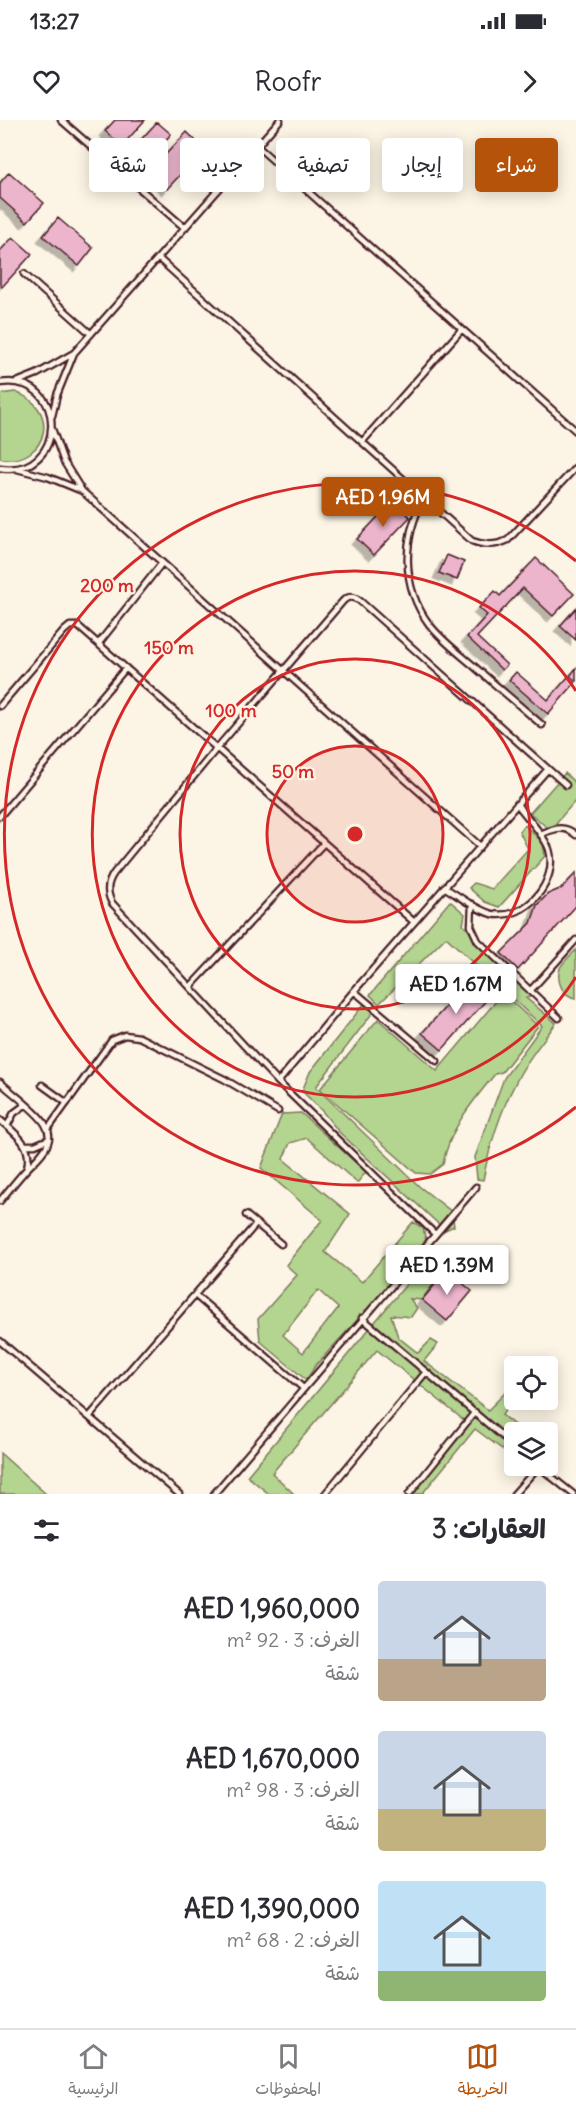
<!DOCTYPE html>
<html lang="ar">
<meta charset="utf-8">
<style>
body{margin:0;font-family:Delius,"Playpen Sans Arabic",sans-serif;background:#f2f2f3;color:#2b2b33;direction:rtl;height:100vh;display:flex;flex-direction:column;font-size:22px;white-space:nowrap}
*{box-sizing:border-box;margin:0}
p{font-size:20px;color:#7c7c81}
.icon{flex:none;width:33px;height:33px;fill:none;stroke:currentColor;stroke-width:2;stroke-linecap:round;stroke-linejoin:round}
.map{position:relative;height:1374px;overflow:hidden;direction:ltr}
.drawer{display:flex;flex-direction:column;background:#fff;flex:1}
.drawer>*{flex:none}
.top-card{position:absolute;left:18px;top:18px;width:540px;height:54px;direction:rtl;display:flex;gap:12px}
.fabs{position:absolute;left:504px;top:1236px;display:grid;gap:12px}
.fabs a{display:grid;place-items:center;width:54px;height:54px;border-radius:6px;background:#fff;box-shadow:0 3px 15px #0003;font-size:30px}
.price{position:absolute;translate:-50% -51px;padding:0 14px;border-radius:6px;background:#fff;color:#222;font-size:20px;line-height:39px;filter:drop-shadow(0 2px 3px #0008)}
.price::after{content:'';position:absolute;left:50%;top:36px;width:18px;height:14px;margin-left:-9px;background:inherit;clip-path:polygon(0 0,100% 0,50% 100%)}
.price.current{background:#b45309;color:#fff}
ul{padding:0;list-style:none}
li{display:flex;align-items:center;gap:18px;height:150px;padding:0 30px}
li span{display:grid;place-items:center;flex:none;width:168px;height:120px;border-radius:6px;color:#555}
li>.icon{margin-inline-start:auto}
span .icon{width:72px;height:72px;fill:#fffc;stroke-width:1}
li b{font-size:26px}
h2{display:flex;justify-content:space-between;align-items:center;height:72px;padding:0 30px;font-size:26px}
.tag{padding:0 21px;border-radius:6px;background:#fff;box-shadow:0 3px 15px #0003;font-size:21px;line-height:54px}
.tag.current{background:#b45309;color:#fff}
.status{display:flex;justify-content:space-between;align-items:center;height:42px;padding:0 30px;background:#fff;direction:ltr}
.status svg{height:16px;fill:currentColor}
header{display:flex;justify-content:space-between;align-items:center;height:78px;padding:0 30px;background:#fff;font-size:27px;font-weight:600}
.dock{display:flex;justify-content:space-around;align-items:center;height:84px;border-top:2px solid #e1e1e2;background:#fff;font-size:16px;color:#7c7c81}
.dock a{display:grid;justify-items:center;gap:3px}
.dock .current{color:#b45309}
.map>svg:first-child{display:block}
.green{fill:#b3d58f;stroke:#7e7a5d;stroke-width:1.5;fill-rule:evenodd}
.building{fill:#ecb5cc;stroke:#4a1f2b;stroke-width:1.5;filter:url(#shadow)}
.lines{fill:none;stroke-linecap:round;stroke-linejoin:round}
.lane-casing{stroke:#4a1f2b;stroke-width:9}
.lane{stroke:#fcf5e5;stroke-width:4.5}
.ring{fill:none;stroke:#d62828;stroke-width:3}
.centre{fill:#d62828;stroke:#fcf5e5;stroke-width:3}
.ring-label{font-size:18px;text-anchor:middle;font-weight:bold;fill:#d62828;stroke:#fcf5e5;stroke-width:4.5;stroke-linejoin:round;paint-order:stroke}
</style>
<div class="status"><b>13:27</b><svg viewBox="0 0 49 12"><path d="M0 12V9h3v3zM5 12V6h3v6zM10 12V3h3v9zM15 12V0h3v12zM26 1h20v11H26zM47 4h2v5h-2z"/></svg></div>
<header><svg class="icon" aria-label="forward" viewBox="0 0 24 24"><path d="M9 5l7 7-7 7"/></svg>Roofr<svg class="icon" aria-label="heart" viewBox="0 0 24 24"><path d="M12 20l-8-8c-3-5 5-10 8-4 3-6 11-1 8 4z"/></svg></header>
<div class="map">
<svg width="576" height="1374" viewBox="0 0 576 1374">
<defs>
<filter id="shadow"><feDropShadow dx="-5.5" dy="5.5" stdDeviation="0" flood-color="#0004"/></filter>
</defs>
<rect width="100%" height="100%" fill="#fcf5e5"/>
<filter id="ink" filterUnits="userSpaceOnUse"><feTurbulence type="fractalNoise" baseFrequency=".0167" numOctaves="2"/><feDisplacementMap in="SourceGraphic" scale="12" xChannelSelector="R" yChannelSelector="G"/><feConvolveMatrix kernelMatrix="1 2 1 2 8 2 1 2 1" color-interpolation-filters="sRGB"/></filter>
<g filter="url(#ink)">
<path class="green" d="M 15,272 C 61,287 48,344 3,339 L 0,338 L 0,274 Z
M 565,653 L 576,664 L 576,680 L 550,710 L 530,693 Z
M 525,705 L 543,723 L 545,736 L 499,787 L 485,782 L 469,768 L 474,763 L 492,769 L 528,729 L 519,711 Z
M 450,781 L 465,794 L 463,805 L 538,875 L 526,878 L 556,903 C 544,920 529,937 519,956 C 501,989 490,1023 483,1060 L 477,1059 L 475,1037 L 504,958 L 542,906 L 446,817 L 379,884 L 370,875 Z
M 576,830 L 576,878 C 562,876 556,861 560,848 C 563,842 571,835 576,830 Z
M 480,852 L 538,906 L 502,952 L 495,954 C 472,983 450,1007 443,1044 L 430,1054 L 416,1053 L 320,969 L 378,899 L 437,951 L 497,880 L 474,859 Z
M 364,884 L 374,891 L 316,967 L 420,1067 L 452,1092 L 454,1106 L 445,1110 L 339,1012 L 322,991 L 302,971 L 310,952 Z
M 301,993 L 366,1052 L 357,1063 L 307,1018 L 290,1023 L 283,1039 L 350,1094 L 325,1132 L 362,1162 L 413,1102 L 423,1108 L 427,1124 L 316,1245 L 306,1260 L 260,1221 L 258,1199 L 297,1155 L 286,1145 L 322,1100 L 261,1048 L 282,994 ZM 318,1170 L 338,1188 L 303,1233 L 283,1215 Z
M 419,1149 L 437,1159 L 422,1180 L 410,1179 L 417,1188 L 411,1197 L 391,1195 L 398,1217 L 418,1233 L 431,1220 L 438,1224 L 424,1241 L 488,1290 L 511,1267 L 514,1270 L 514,1278 L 502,1295 L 523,1312 L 514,1312 L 514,1338 L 475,1309 L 422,1374 L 405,1374 L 466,1302 L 377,1230 L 272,1353 L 294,1374 L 269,1374 L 247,1356 Z
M 0,1333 L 46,1374 L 0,1374 Z"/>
<path class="building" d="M 115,0 L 145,0 L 122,26 L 105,11 Z
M 157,2 L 171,14 L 142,47 L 128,34 Z
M 187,12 L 204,29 L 167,69 L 149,52 Z
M 9,52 L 44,83 L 27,102 L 0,78 L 0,63 Z
M 58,98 L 93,128 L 79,146 L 43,116 Z
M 13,117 L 32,134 L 2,167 L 0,165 L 0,131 Z
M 393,381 L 410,397 L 374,435 L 357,419 Z
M 447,435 L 464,442 L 457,460 L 439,453 Z
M 536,438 L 574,474 L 553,496 L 523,468 L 477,517 L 507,545 L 502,550 L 467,517 L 487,495 L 479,488 L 495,471 L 500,476 Z
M 576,488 L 576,520 L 560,506 Z
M 576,548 L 576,561 L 570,556 Z
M 516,552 L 548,580 L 568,557 L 575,563 L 548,594 L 509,560 Z
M 576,753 L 576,786 L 518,850 L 501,833 L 531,803 L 537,785 L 548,774 L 562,768 Z
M 470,860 L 489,877 L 442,930 L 422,913 Z
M 447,1150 L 472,1171 L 447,1201 L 422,1180 Z"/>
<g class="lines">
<g class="lane-casing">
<path id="lane" d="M 61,0 L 185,108
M 257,26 L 576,311
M 158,138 L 472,421 C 485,426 496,426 508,420 L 576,347
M 24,154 L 91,214
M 17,262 L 37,254 L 74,233 L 280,0
M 0,263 C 70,253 67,359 0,348
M 52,296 L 57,275 L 74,233
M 52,309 L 64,342 L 82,371 L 480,726
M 362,322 L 462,209
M 17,349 L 48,357 L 80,370
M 424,378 C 402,418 401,466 429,504 C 442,521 460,534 476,548 C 498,567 520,586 542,605
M 99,523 L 162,443
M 0,586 L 64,511 L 70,506 L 78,506 L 414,802
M 0,696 L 126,548
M 540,714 C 554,709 564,704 576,715
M 444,767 C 459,776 476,790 492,794 C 526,801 559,761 549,729 C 543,713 527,698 517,684
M 472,784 L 471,806 L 478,821 L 559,898
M 190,867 L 324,723
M 354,871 L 437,941
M 530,871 L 576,820
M 0,962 C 12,973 37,991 45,1004 C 58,1025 36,1038 24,1052 C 16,1061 8,1071 0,1081
M 278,962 L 354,871 L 548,649
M 42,965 L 67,983
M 0,1000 C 16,1014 33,1025 27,1048
M 7,1006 L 14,993 L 25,985
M 48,1009 L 112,920 L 125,915 L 139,917 L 224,959 L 278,991
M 26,1025 L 35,1025 L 49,1019
M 246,1095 L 281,1124
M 435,1114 L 278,962 L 112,783 C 106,772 107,763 114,753 L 217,628 L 343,481 C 348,476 354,476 360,481 L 566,665
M 195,1175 L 303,1268
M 362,1198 L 514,1326
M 0,1221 L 179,1374
M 89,1297 L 256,1104
M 538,1346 L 573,1374
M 214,1374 L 476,1067
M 325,1374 L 426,1252
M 409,1374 L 475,1292
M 514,1374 L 539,1346"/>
</g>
<use href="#lane" class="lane"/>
</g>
</g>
<circle cx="355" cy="714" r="88" fill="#d62828" fill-opacity=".12"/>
<g class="ring">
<circle cx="355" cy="714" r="88"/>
<circle cx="355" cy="714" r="175"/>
<path d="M576 857A263 263 0 1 1 576 571"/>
<path d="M576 987A351 351 0 1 1 576 441"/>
</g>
<circle cx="355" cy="714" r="9" class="centre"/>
<g class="ring-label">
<text x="107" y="472">200 m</text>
<text x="169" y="534">150 m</text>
<text x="231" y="597">100 m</text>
<text x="293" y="658">50 m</text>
</g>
</svg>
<div class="fabs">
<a><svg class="icon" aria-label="locate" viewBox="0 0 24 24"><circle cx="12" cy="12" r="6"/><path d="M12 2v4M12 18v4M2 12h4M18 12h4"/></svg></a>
<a><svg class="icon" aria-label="layers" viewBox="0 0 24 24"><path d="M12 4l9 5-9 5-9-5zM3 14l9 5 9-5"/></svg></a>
</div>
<b class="price current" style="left:383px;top:408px">AED 1.96M</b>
<b class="price" style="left:456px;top:895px">AED 1.67M</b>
<b class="price" style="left:447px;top:1176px">AED 1.39M</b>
<div class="top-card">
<a class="tag current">شراء</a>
<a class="tag">إيجار</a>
<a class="tag">تصفية</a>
<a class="tag">جديد</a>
<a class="tag">شقة</a>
</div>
</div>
<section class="drawer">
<h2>العقارات: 3<svg class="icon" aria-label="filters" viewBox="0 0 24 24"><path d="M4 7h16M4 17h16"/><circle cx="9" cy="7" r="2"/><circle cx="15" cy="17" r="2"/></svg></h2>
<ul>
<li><span style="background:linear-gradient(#c9d6e8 65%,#b9a48a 0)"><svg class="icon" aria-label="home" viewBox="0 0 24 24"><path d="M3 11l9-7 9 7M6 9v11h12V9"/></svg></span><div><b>AED 1,960,000</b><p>الغرف: 3 · 92 m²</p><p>شقة</p></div></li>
<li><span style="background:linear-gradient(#c9d6e8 65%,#c2b280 0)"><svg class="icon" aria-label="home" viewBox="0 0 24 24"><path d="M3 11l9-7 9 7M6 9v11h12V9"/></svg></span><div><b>AED 1,670,000</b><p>الغرف: 3 · 98 m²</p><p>شقة</p></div></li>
<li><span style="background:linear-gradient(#bfe0f5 75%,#8fb573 0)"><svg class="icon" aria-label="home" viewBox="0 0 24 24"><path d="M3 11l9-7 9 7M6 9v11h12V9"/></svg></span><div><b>AED 1,390,000</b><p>الغرف: 2 · 68 m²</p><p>شقة</p></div></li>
</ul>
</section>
<nav class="dock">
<a class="current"><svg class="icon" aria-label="map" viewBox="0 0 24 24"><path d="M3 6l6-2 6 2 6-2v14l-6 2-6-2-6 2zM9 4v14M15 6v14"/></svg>الخريطة</a>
<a><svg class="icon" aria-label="saved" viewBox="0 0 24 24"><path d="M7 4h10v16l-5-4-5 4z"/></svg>المحفوظات</a>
<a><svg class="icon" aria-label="home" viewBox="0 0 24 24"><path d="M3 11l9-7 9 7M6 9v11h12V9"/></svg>الرئيسية</a>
</nav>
